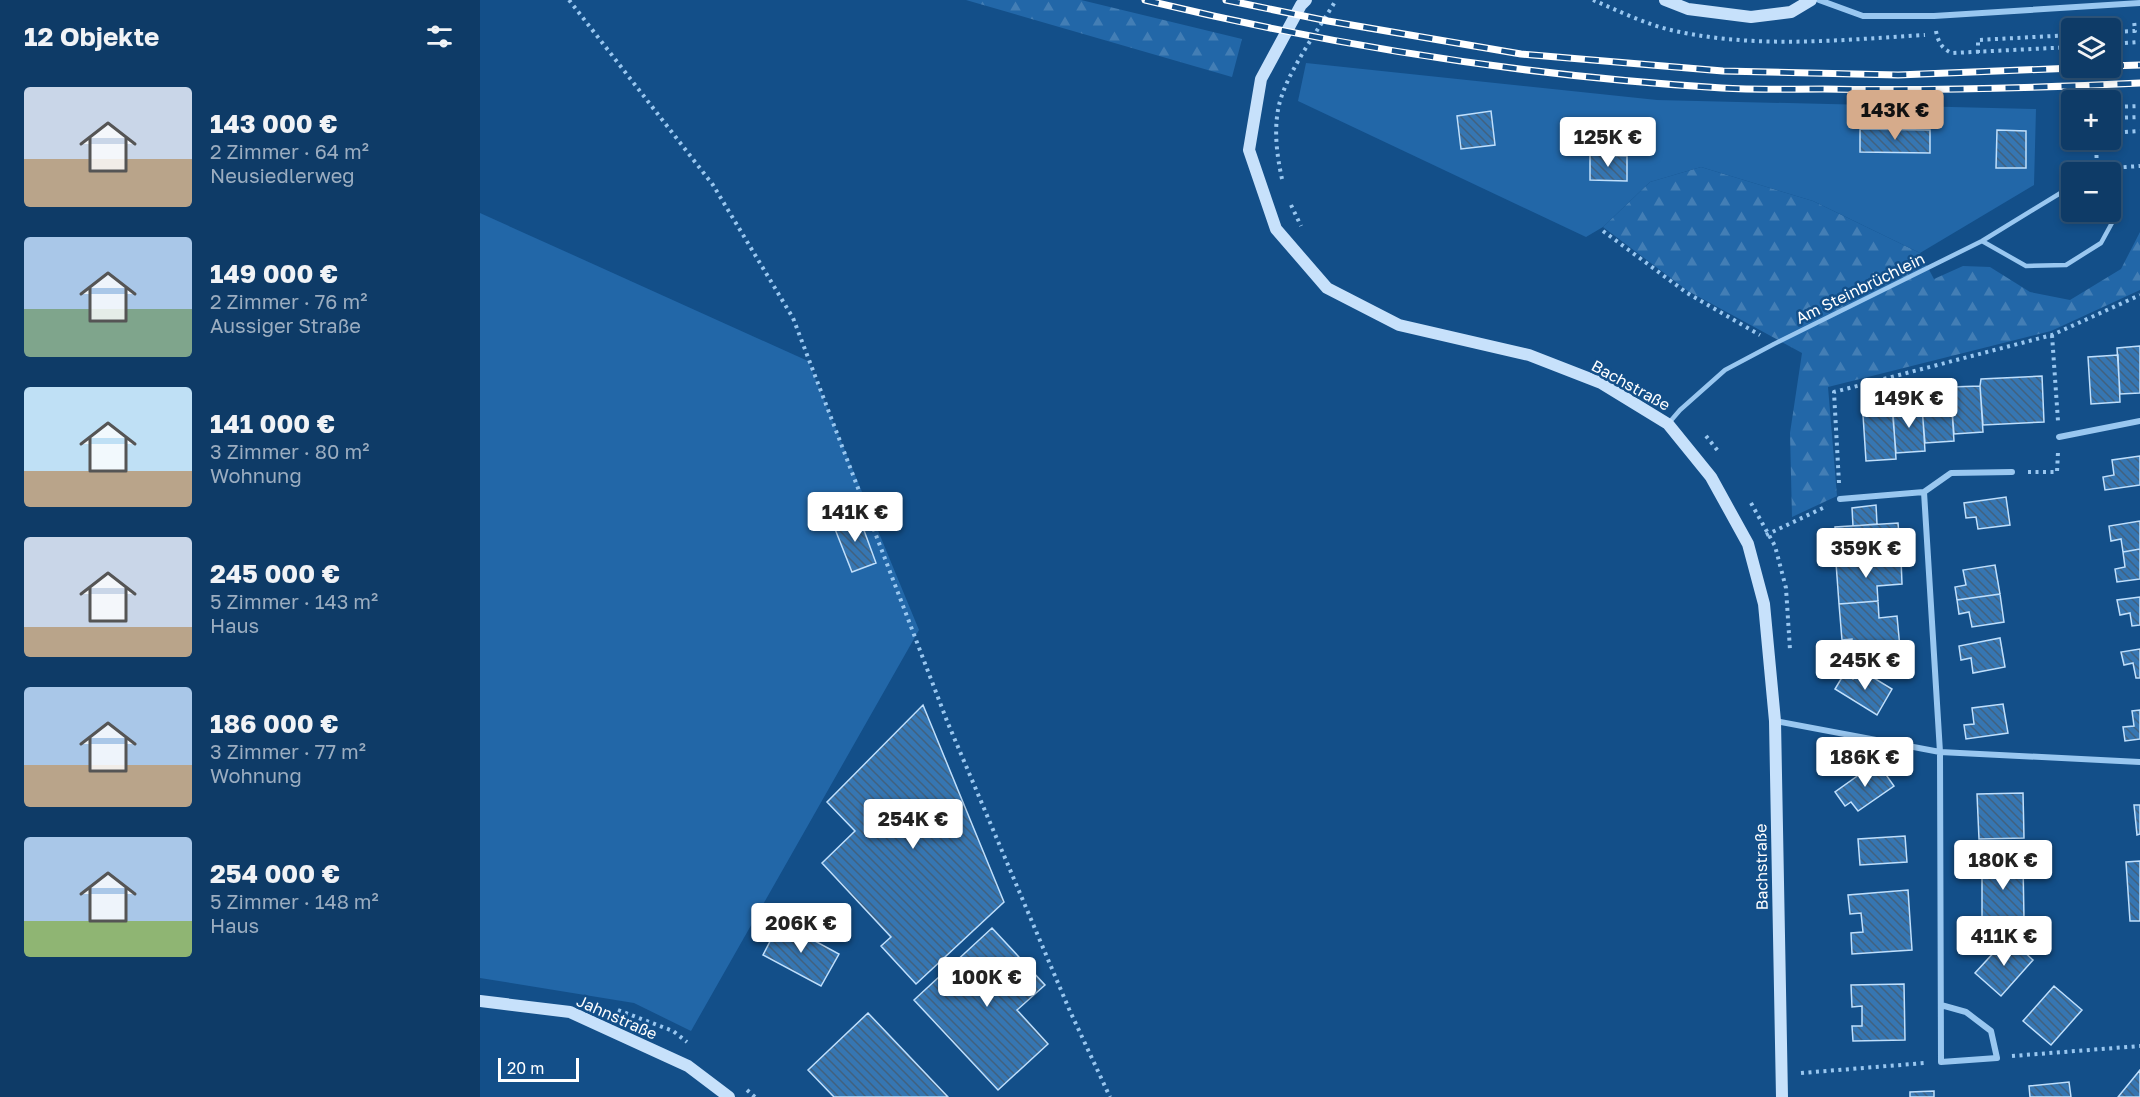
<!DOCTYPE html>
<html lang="de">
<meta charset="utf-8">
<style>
body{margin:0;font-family:"Golos Text",sans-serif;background:#17426d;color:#f1f3f6;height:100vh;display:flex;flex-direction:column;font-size:22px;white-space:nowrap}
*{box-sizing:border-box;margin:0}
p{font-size:20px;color:#9badc0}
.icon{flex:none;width:33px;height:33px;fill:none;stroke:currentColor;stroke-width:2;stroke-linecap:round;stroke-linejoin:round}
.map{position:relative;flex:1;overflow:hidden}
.details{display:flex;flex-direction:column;background:#0e3b67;width:480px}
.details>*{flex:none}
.tools{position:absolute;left:1581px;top:18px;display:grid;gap:12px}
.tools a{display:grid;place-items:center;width:60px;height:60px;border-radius:6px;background:#0e3b67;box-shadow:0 3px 9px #0003,0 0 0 2px #2e557b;font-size:30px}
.scale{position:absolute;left:18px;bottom:15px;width:81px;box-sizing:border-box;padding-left:6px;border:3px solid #fff;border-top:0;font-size:16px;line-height:21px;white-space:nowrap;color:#fff;-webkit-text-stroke:4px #134f89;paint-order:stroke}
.price{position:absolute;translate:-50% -51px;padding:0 14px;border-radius:6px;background:#fff;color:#222;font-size:20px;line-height:39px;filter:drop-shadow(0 2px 3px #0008)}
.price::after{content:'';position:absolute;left:50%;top:36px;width:18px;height:14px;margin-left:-9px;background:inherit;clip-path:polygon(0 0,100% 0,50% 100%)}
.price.active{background:#d6ab8b;color:#111}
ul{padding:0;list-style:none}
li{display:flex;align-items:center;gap:18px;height:150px;padding:0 24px}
li span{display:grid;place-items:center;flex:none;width:168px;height:120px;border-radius:6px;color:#555}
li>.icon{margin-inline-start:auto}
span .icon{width:72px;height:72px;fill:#fffc;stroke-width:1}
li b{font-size:26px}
h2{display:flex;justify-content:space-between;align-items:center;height:72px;padding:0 24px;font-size:26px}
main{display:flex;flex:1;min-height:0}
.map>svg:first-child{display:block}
.forest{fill:url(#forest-firs)}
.green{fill:#2267a8}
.building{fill:url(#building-back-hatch);stroke:#bfdffc;stroke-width:1.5}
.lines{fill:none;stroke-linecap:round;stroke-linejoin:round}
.path{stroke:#99c7f0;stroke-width:4;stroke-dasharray:3 4.5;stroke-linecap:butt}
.lane{stroke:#99c7f0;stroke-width:4.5}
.street{stroke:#99c7f0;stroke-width:6}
.secondary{stroke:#c7e1fb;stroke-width:12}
.rail-casing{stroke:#fff;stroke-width:7}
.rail{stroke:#134f89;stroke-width:4.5;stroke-dasharray:14;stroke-linecap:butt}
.labels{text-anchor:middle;stroke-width:5;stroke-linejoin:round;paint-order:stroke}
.street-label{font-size:16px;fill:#fff;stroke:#134f89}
</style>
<main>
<section class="details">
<h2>12 Objekte<svg class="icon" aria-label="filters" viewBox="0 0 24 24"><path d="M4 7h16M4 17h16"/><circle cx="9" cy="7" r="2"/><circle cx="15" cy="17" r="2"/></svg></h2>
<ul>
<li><span style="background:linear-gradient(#c9d6e8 60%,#b9a48a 0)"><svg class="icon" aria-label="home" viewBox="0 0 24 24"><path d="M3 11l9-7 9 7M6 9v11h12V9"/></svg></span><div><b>143 000 €</b><p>2 Zimmer · 64 m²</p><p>Neusiedlerweg</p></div></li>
<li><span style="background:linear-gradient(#a9c7e8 60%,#7fa58c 0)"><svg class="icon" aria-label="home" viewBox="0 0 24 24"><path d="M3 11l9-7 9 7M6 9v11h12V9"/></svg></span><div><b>149 000 €</b><p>2 Zimmer · 76 m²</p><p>Aussiger Straße</p></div></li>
<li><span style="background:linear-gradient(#bfe0f5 70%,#b9a48a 0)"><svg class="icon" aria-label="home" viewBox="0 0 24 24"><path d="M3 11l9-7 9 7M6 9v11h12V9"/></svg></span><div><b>141 000 €</b><p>3 Zimmer · 80 m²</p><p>Wohnung</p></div></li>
<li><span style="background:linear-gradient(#c9d6e8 75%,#b9a48a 0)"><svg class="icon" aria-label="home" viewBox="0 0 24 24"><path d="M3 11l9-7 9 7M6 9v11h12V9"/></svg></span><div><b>245 000 €</b><p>5 Zimmer · 143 m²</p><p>Haus</p></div></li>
<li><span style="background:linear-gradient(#a9c7e8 65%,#b9a48a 0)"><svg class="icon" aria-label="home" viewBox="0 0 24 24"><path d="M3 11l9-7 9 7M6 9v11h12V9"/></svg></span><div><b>186 000 €</b><p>3 Zimmer · 77 m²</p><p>Wohnung</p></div></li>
<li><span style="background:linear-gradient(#a9c7e8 70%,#8fb573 0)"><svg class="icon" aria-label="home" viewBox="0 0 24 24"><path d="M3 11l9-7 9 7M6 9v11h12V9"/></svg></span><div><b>254 000 €</b><p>5 Zimmer · 148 m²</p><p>Haus</p></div></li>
</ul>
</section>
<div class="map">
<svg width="1660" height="1097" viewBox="0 0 1660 1097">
<defs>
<pattern id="forest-firs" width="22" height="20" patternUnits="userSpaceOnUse" patternTransform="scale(1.5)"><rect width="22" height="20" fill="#2267a8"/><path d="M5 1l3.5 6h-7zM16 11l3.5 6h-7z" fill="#437eb5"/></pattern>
<pattern id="building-back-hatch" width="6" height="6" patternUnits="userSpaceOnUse" patternTransform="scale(1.5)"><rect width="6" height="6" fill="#3676b2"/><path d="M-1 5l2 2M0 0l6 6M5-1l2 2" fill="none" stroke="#41617f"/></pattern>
</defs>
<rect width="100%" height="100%" fill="#134f89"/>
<path class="forest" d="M 486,0 L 601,0 L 762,39 L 752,77 Z
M 1221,167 L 1333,201 L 1440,253 L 1454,279 L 1483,266 L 1510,267 L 1550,292 L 1590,300 L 1641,269 L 1660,232 L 1660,290 L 1571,331 L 1348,387 L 1357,496 L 1312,517 L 1310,433 L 1322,353 L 1208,291 L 1123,227 L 1170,182 Z"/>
<path class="green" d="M 826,63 L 1177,100 L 1556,109 L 1554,185 L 1440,253 L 1333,201 L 1221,167 L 1170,182 L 1123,227 L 1106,237 L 818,101 Z
M 0,213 L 328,361 L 439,630 L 211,1031 L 154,1003 L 0,978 Z"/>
<path class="building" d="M 1011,111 L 1015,145 L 981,149 L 977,116 Z
M 1380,129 L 1450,130 L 1450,153 L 1380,152 Z
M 1517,130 L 1546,131 L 1546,168 L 1516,168 Z
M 1110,155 L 1147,156 L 1147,181 L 1110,180 Z
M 1660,346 L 1660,393 L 1640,394 L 1637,348 Z
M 1638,355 L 1640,402 L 1611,404 L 1608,357 Z
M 1562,376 L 1564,422 L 1503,425 L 1500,386 L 1501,379 Z
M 1500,386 L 1503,432 L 1474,434 L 1470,387 Z
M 1471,395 L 1474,441 L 1445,443 L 1441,397 Z
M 1442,404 L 1445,451 L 1416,453 L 1412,407 Z
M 1413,413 L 1416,459 L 1386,461 L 1383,415 Z
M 1660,456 L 1660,485 L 1625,490 L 1623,477 L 1634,475 L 1632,460 Z
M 1526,497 L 1530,525 L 1498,529 L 1496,517 L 1486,518 L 1484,503 Z
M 1396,505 L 1397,524 L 1373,526 L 1372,508 Z
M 378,514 L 396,563 L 372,572 L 353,524 Z
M 1660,521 L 1660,549 L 1643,552 L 1641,539 L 1631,541 L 1629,526 Z
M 1418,523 L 1421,559 L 1369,562 L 1367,549 L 1356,550 L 1355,527 Z
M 1660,549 L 1660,579 L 1637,582 L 1635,569 L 1645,567 L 1643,552 Z
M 1421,559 L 1422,584 L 1397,586 L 1398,601 L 1359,604 L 1356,563 Z
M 1515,565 L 1520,594 L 1477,600 L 1475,587 L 1486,585 L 1483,570 Z
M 1520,594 L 1524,622 L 1492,627 L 1489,612 L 1479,614 L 1477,600 Z
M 1660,597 L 1660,625 L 1652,626 L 1650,613 L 1640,615 L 1637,600 Z
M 1398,601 L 1399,618 L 1417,616 L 1420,648 L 1372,651 L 1372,639 L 1362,640 L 1359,604 Z
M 1520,638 L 1525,667 L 1493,673 L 1491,658 L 1481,660 L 1479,646 Z
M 1660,649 L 1660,678 L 1656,678 L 1653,663 L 1644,665 L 1641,652 Z
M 1379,669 L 1412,689 L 1397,715 L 1355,689 L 1364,674 L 1373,679 Z
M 1523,704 L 1528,733 L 1486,739 L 1484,725 L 1494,724 L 1492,708 Z
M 443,705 L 524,902 L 436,984 L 401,946 L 411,937 L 342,863 L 375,831 L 347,802 Z
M 1660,710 L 1660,739 L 1645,741 L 1643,727 L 1654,726 L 1652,711 Z
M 1397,762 L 1414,786 L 1378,811 L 1371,802 L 1365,806 L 1355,792 Z
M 1543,793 L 1544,838 L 1499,839 L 1497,794 Z
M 1654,805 L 1660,805 L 1660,834 L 1657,835 Z
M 1425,836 L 1427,862 L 1380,865 L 1378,839 Z
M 1660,861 L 1660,921 L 1650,921 L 1646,862 Z
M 1502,863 L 1543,863 L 1544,919 L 1502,919 Z
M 1428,890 L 1432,950 L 1372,954 L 1371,933 L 1383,932 L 1381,913 L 1370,914 L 1368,895 Z
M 300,922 L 359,954 L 341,986 L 283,955 Z
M 512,928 L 565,985 L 537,1010 L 568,1044 L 518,1090 L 434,1000 Z
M 1528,937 L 1553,960 L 1521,996 L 1495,973 Z
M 1424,984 L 1425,1040 L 1373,1041 L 1372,1026 L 1382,1026 L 1382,1006 L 1372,1007 L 1371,985 Z
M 1574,986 L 1602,1010 L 1571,1045 L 1543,1021 Z
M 388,1013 L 468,1097 L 354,1097 L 328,1070 Z
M 1660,1070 L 1660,1097 L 1638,1097 Z
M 1589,1082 L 1591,1097 L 1550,1097 L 1549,1086 Z
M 1454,1091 L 1454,1097 L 1430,1097 L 1430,1092 Z"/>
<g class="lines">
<path class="path" d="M 89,0 L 233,185 L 313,318 L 467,721 L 589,1009 L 630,1097
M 1113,0 C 1139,11 1167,25 1195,31 C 1279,49 1359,40 1445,35
M 1456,31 C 1458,42 1462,49 1472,53 L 1592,47
M 1630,32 L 1655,31 L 1654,20
M 1630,44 L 1660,42
M 1498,53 L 1498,40 L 1592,35
M 1630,107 L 1660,106
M 1630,118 L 1660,117
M 1630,133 L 1660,131
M 1616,140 L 1617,172
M 1622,172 L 1631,168 L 1660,166
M 802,179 C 797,156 794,133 798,110 C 804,75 838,31 856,0
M 811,205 L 821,226
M 1123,231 L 1207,293 L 1280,335
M 1572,335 L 1578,421
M 1226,436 L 1238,451
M 1548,472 L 1577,472 L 1578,452
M 1359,483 L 1354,392 L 1572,335 L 1660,295
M 1271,503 L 1295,546 L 1306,588 L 1310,650
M 1286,535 L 1347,506
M 138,1010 L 193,1031 L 207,1042
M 1532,1056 L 1660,1046
M 1321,1073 L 1445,1063
M 267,1090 L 275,1097"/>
<path class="lane" d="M 1502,241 L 1546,266 L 1586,265 L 1621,243 L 1633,221 L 1629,212
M 1188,424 L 1200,410 L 1245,370 L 1294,344 L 1502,241 L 1592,186"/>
<path class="street" d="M 1339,0 L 1383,16 L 1454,16 L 1660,3
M 1579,437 L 1660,421
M 1444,492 L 1471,473 L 1532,472
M 1360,499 L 1444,492 L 1460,752 L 1461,1062 L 1517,1058 L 1511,1031 L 1486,1012 L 1461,1005
M 1295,721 L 1460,752 L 1660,762"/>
<path class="secondary" d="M 826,0 L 821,5 L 781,79 L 769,150 L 796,229 L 847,288 L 919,325 L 1049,355 L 1121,383 L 1188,424 L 1231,477 L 1268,544 L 1284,604 L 1295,721 L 1302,1097
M 1185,0 L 1208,9 L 1271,17 L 1311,12 L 1331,0
M 0,1001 L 90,1012 L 208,1066 L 249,1097"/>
<g class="rail-casing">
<path id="rail" d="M 665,0 C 854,46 1048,76 1242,88 C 1275,90 1309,89 1343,89 C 1449,91 1554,88 1660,83
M 746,0 L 848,21 L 1041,54 L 1243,71 L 1418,75 L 1595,68
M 1630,66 L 1660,65"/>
</g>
<use href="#rail" class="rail"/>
</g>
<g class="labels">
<g class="street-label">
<text transform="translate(1380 288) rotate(-26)" y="6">Am Steinbrüchlein</text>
<text transform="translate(1151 385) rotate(29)" y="6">Bachstraße</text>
<text transform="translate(1281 867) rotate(-91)" y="6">Bachstraße</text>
<text transform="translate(137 1017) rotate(24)" y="6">Jahnstraße</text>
</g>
</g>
</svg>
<div class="tools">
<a><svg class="icon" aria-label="layers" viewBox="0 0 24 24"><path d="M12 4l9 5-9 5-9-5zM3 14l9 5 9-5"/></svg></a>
<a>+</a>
<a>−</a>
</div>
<div class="scale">20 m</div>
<b class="price active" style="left:1415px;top:141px">143K €</b>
<b class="price" style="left:1128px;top:168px">125K €</b>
<b class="price" style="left:1429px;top:429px">149K €</b>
<b class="price" style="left:375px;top:543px">141K €</b>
<b class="price" style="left:1386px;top:579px">359K €</b>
<b class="price" style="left:1385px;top:691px">245K €</b>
<b class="price" style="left:1385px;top:788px">186K €</b>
<b class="price" style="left:433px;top:850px">254K €</b>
<b class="price" style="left:1523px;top:891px">180K €</b>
<b class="price" style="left:321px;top:954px">206K €</b>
<b class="price" style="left:1524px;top:967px">411K €</b>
<b class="price" style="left:507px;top:1008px">100K €</b>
</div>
</main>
